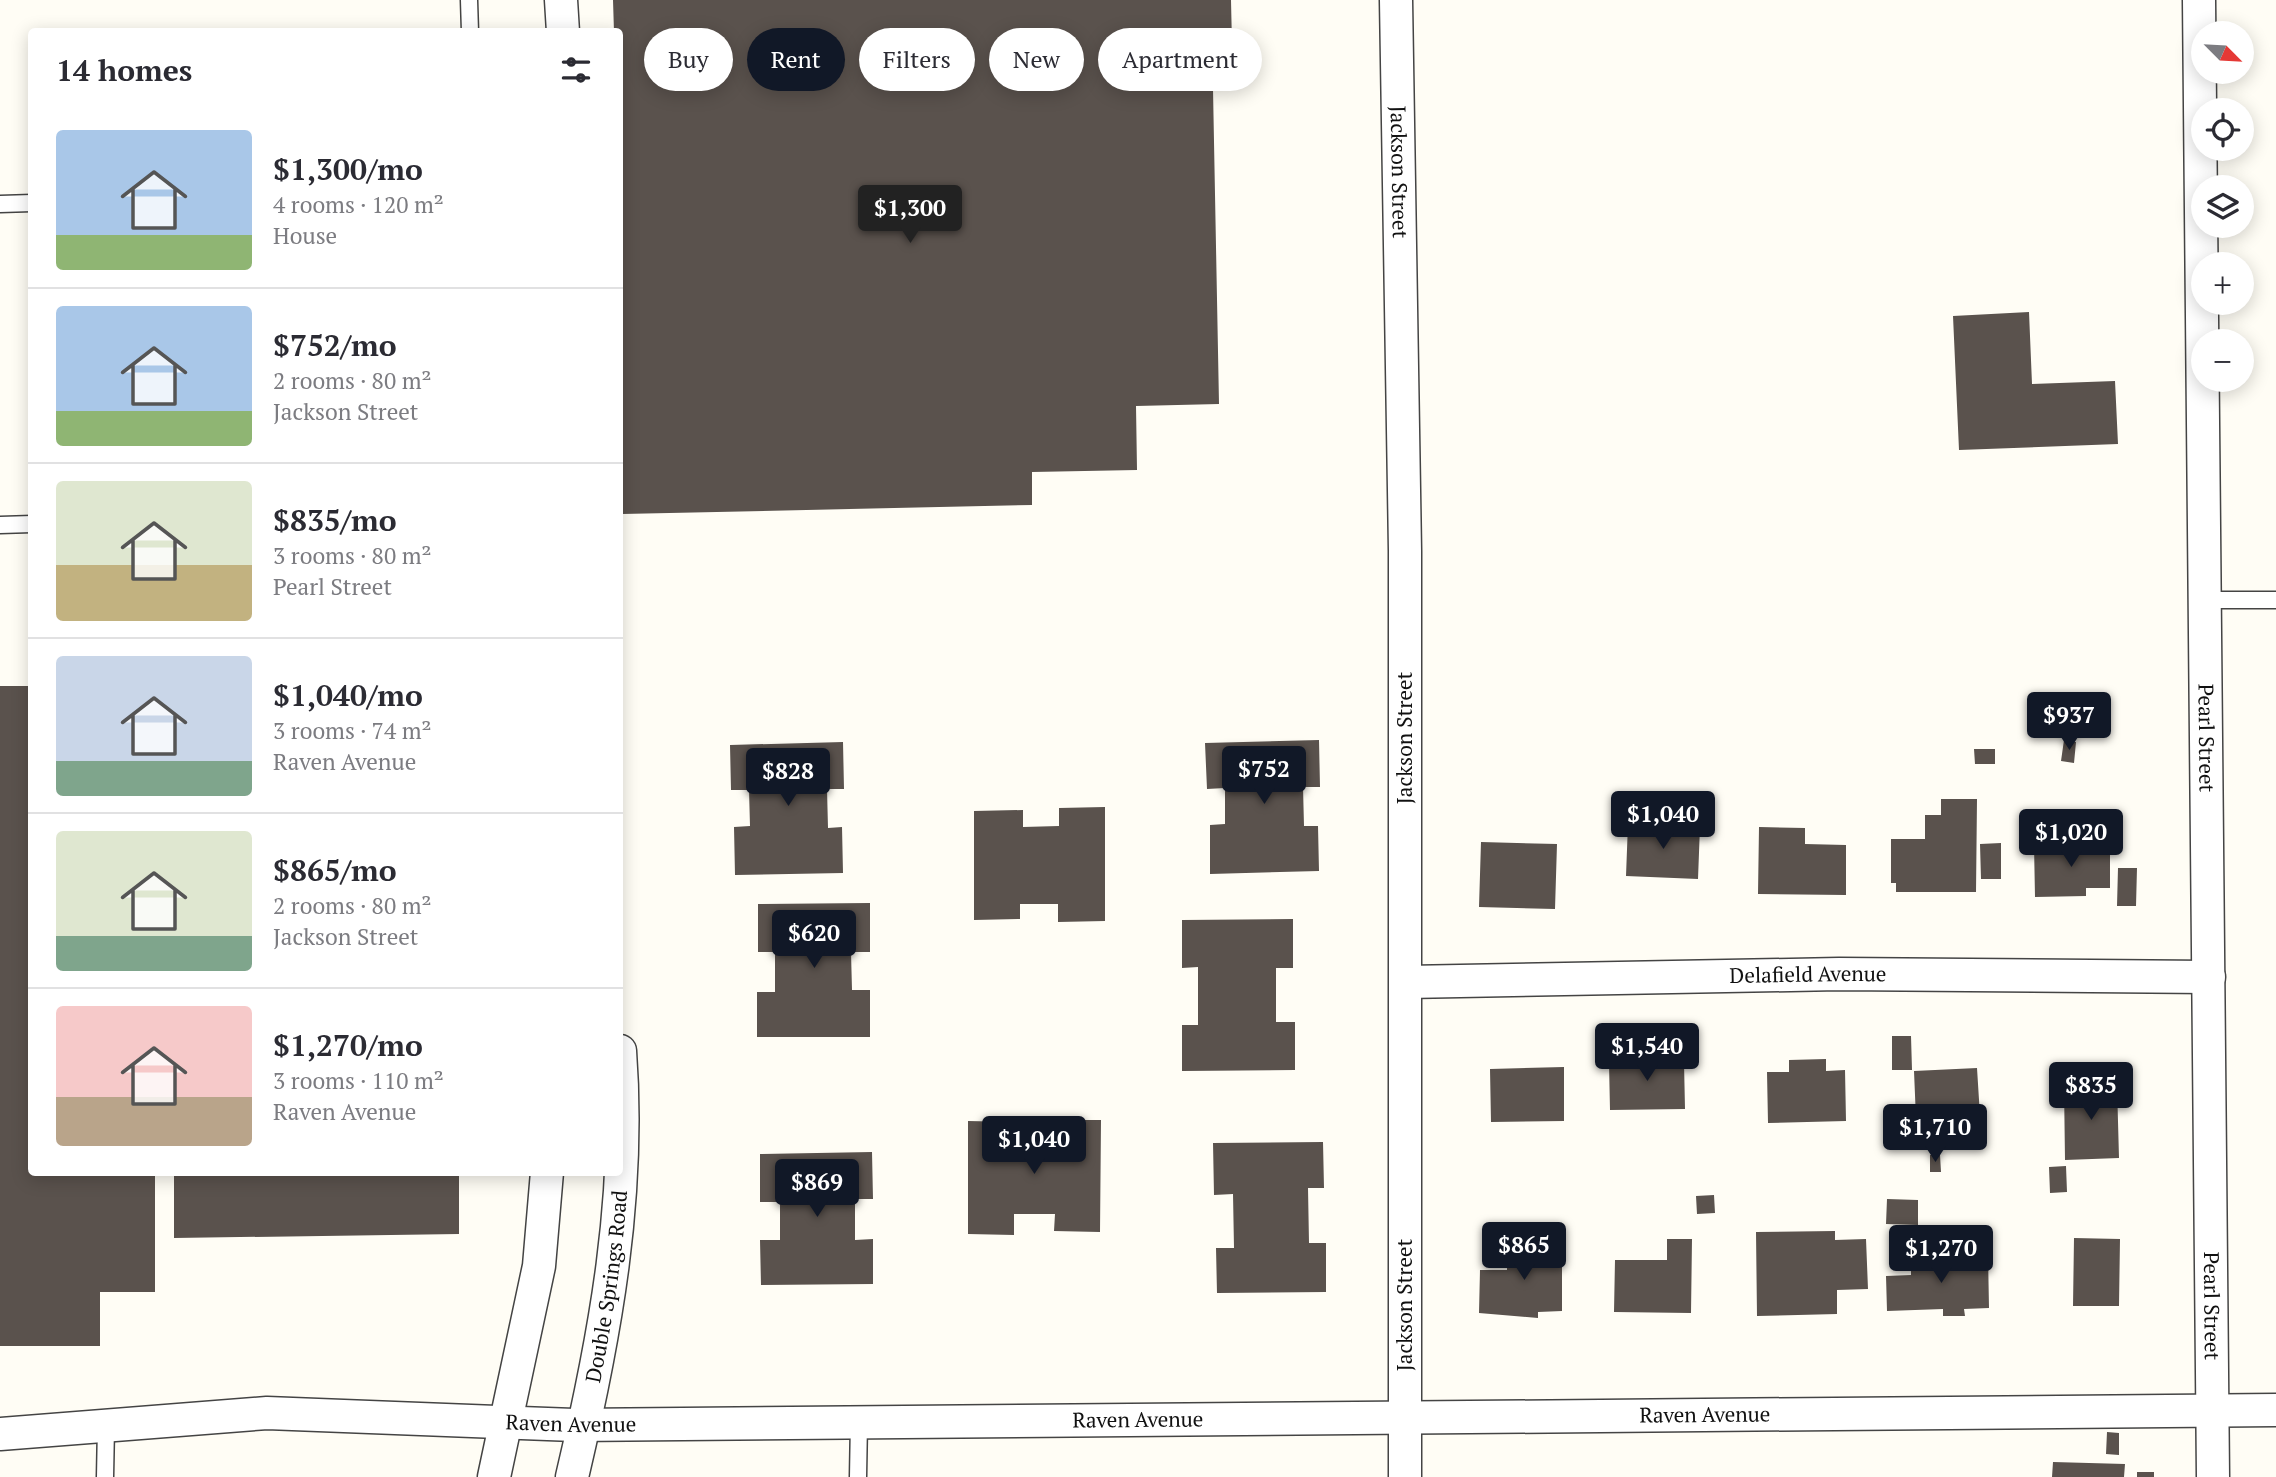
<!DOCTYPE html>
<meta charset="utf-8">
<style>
body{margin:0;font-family:"PT Serif",serif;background:#f2f2f3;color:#2b2b33;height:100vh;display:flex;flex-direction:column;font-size:26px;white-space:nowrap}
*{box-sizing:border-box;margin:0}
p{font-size:23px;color:#7c7c81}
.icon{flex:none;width:38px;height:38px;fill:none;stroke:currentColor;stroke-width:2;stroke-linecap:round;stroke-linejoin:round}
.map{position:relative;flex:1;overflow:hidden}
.sheet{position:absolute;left:28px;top:28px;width:595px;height:1148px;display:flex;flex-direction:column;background:#fff;border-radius:7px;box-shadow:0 4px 18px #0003}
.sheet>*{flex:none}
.top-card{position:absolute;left:644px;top:28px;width:665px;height:63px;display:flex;gap:14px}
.needle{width:46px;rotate:114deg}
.controls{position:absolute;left:2191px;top:21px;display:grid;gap:14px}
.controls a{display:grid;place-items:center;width:63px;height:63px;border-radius:50%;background:#fff;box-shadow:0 4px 18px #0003;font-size:35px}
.price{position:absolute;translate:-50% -60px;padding:0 16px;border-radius:7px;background:#111827;color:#fff;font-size:23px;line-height:46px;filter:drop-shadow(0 2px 4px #0008)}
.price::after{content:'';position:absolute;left:50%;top:42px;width:21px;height:16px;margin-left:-10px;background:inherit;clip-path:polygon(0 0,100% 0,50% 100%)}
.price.current{background:#222;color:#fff}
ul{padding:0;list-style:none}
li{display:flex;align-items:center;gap:21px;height:175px;padding:0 28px}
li+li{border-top:2px solid #e1e1e2}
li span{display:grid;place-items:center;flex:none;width:196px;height:140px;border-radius:7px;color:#555}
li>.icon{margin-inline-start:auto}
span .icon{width:84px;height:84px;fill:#fffc;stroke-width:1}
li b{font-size:30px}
h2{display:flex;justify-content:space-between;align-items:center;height:84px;padding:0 28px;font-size:30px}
.tag{padding:0 24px;border-radius:32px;background:#fff;box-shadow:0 4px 18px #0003;font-size:24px;line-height:63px}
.tag.current{background:#111827;color:#fff}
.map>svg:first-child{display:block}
.building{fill:#5a524d}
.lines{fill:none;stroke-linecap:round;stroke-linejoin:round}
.lane-casing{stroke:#444;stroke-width:19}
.street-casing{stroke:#444;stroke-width:35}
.lane{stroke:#fff;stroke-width:16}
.street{stroke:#fff;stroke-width:32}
.labels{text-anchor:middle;stroke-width:7;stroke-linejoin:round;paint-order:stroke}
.street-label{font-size:21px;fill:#111;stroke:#fff}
</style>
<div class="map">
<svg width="2276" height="1477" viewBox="0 0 2276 1477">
<rect width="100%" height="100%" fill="#fffdf5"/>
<path class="building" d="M 613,0 L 1231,0 L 1233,89 L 1213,89 L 1219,404 L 1136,406 L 1137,470 L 1032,472 L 1032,505 L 622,514 L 620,32 L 614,32 Z
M 2029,312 L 2032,384 L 2115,381 L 2118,444 L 1959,450 L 1953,316 Z
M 0,686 L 32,686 L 32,1172 L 155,1172 L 155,1292 L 100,1292 L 100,1346 L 0,1346 Z
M 1319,740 L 1320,787 L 1303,787 L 1304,826 L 1318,826 L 1319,871 L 1210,874 L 1210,825 L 1225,824 L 1225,788 L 1207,789 L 1205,743 Z
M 2064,740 L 2076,742 L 2074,763 L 2061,761 Z
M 843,742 L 844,789 L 827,789 L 828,828 L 842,827 L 843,873 L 735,875 L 734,827 L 750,826 L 749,790 L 731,790 L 730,745 Z
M 1974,749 L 1995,749 L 1995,764 L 1975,764 Z
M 1941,799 L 1977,799 L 1976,892 L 1896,892 L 1896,883 L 1891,883 L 1891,839 L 1925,839 L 1925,815 L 1941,815 Z
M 1105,807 L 1105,921 L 1058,922 L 1058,904 L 1020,904 L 1020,919 L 974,920 L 974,811 L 1023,810 L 1023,827 L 1059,826 L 1059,808 Z
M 1628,823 L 1700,826 L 1698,879 L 1626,876 Z
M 1759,827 L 1805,828 L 1805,844 L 1846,845 L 1846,895 L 1758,894 Z
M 1481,842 L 1557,844 L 1555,909 L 1479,907 Z
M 2001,843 L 2001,879 L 1981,879 L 1980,844 Z
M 2110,844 L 2110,888 L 2086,888 L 2086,896 L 2035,897 L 2034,845 Z
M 2118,868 L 2137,868 L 2136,906 L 2117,906 Z
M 870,903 L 870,952 L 851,952 L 852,990 L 870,990 L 870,1037 L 757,1037 L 757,992 L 775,992 L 775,952 L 758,952 L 758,904 Z
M 1293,919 L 1293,968 L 1276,968 L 1276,1022 L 1295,1022 L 1295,1070 L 1182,1071 L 1182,1025 L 1198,1025 L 1198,967 L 1182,968 L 1182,920 Z
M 1892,1036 L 1911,1036 L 1912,1070 L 1892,1070 Z
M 1668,1052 L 1668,1063 L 1684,1062 L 1685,1109 L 1610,1110 L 1609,1063 L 1626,1063 L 1626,1053 Z
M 1826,1059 L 1826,1071 L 1845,1070 L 1846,1121 L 1768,1123 L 1767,1072 L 1789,1072 L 1789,1060 Z
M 1564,1067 L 1564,1121 L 1491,1122 L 1490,1069 Z
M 1977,1068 L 1980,1116 L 1916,1119 L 1914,1071 Z
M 2117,1085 L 2119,1158 L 2065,1160 L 2064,1086 Z
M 1052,1120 L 1101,1120 L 1100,1232 L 1054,1231 L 1055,1214 L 1014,1214 L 1014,1235 L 968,1234 L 968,1121 L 1014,1122 L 1014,1138 L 1052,1138 Z
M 1323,1142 L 1324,1188 L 1308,1188 L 1309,1243 L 1326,1243 L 1326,1292 L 1217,1293 L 1216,1248 L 1234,1248 L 1233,1194 L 1214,1195 L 1213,1143 Z
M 872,1152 L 873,1199 L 855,1199 L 855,1240 L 873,1239 L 873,1284 L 761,1285 L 760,1240 L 780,1240 L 780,1202 L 760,1202 L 760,1154 Z
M 1930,1155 L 1940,1155 L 1941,1172 L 1930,1172 Z
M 2066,1166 L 2067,1192 L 2050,1193 L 2049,1167 Z
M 174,1172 L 459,1172 L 459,1234 L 174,1238 Z
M 1714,1195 L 1715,1213 L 1697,1214 L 1696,1196 Z
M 1887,1199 L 1918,1200 L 1918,1225 L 1886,1224 Z
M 1835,1231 L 1835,1240 L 1866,1239 L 1868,1289 L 1837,1290 L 1837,1314 L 1757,1316 L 1756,1232 Z
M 2074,1238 L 2120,1239 L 2119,1306 L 2073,1306 Z
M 1667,1239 L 1692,1239 L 1691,1313 L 1614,1312 L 1615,1260 L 1667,1260 Z
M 1507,1244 L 1562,1244 L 1562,1311 L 1538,1312 L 1538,1318 L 1479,1313 L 1480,1270 L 1507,1270 Z
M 1988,1254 L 1989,1308 L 1964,1309 L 1965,1316 L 1943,1316 L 1943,1309 L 1887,1311 L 1886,1276 L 1911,1275 L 1911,1256 Z
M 2107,1432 L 2119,1433 L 2119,1455 L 2106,1454 Z
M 2053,1462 L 2125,1464 L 2124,1477 L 2052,1477 Z
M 2137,1472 L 2154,1472 L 2154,1477 L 2137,1477 Z"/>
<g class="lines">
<g class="lane-casing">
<path id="lane" d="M 469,0 L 470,32
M 0,204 L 32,203
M 0,525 L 32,524
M 2205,600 L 2276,600
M 105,1477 L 106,1426
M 858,1477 L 859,1421"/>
</g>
<g class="street-casing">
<g id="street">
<path d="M 561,0 L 563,32"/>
<path id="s1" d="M 1396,0 L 1405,551 L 1405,1477"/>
<path id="s2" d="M 2199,0 L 2213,1477"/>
<path id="s3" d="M 1407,982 L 1839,974 L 2209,977"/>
<path id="s4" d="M 0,1434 L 267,1413 L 574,1425 L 2276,1410"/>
<path d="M 494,1477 L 539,1266 L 547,1172"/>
<path id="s5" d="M 572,1477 C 605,1337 631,1196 620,1051"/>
</g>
</g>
<use href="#lane" class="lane"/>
<use href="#street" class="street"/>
</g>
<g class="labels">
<g class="street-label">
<text dy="7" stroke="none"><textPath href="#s1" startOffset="172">Jackson Street</textPath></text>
<text transform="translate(1405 738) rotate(-90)" y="7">Jackson Street</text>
<text dy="7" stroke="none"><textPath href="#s2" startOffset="738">Pearl Street</textPath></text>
<text dy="7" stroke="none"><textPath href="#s3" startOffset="401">Delafield Avenue</textPath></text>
<text dy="7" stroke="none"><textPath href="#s5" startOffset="194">Double Springs Road</textPath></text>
<text transform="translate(1405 1305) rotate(-90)" y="7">Jackson Street</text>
<text dy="7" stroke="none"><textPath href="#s2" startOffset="1306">Pearl Street</textPath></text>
<text dy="7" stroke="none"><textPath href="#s4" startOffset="1706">Raven Avenue</textPath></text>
<text dy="7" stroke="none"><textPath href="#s4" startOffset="1139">Raven Avenue</textPath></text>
<text dy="7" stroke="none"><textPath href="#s4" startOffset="572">Raven Avenue</textPath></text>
</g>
</g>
</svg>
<div class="controls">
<a><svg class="needle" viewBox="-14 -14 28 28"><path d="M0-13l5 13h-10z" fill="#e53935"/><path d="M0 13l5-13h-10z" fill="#7c7c81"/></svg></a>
<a><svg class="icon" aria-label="locate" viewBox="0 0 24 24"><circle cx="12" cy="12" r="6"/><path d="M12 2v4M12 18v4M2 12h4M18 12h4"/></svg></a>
<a><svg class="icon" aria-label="layers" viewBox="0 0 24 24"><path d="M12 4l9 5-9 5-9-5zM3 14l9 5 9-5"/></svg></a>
<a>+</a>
<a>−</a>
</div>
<b class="price current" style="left:910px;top:245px">$1,300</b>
<b class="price" style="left:2069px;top:752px">$937</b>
<b class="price" style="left:1264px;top:806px">$752</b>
<b class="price" style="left:788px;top:808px">$828</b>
<b class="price" style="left:1663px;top:851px">$1,040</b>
<b class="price" style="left:2071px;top:869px">$1,020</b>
<b class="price" style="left:814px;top:970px">$620</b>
<b class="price" style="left:1647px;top:1083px">$1,540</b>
<b class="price" style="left:2091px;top:1122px">$835</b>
<b class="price" style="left:1935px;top:1164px">$1,710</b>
<b class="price" style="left:1034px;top:1176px">$1,040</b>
<b class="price" style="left:817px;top:1219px">$869</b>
<b class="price" style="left:1524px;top:1282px">$865</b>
<b class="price" style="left:1941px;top:1285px">$1,270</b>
<div class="top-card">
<a class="tag">Buy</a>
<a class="tag current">Rent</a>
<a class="tag">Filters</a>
<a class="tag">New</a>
<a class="tag">Apartment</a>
</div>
<section class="sheet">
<h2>14 homes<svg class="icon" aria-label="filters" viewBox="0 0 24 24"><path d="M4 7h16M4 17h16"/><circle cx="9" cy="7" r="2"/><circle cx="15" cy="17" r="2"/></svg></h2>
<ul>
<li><span style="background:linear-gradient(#a9c7e8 75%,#8fb573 0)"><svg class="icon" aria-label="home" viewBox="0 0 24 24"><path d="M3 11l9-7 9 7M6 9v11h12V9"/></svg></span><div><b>$1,300/mo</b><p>4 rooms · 120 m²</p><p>House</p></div></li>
<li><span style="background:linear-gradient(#a9c7e8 75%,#8fb573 0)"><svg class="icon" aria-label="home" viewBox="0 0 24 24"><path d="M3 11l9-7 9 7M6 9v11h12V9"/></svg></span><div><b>$752/mo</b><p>2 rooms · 80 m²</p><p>Jackson Street</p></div></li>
<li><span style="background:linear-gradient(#dfe7d0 60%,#c2b280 0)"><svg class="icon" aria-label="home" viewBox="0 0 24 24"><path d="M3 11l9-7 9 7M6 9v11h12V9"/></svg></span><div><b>$835/mo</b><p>3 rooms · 80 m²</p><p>Pearl Street</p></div></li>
<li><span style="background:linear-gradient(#c9d6e8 75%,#7fa58c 0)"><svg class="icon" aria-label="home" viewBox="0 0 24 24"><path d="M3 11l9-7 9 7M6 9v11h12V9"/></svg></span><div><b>$1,040/mo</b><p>3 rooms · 74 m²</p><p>Raven Avenue</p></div></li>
<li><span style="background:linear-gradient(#dfe7d0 75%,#7fa58c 0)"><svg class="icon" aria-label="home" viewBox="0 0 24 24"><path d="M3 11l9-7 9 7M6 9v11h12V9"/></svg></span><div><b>$865/mo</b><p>2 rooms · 80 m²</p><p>Jackson Street</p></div></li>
<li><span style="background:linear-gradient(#f6c9c9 65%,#b9a48a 0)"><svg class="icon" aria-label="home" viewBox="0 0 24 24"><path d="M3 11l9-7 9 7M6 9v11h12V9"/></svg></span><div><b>$1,270/mo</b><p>3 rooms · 110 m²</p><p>Raven Avenue</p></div></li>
</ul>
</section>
</div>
